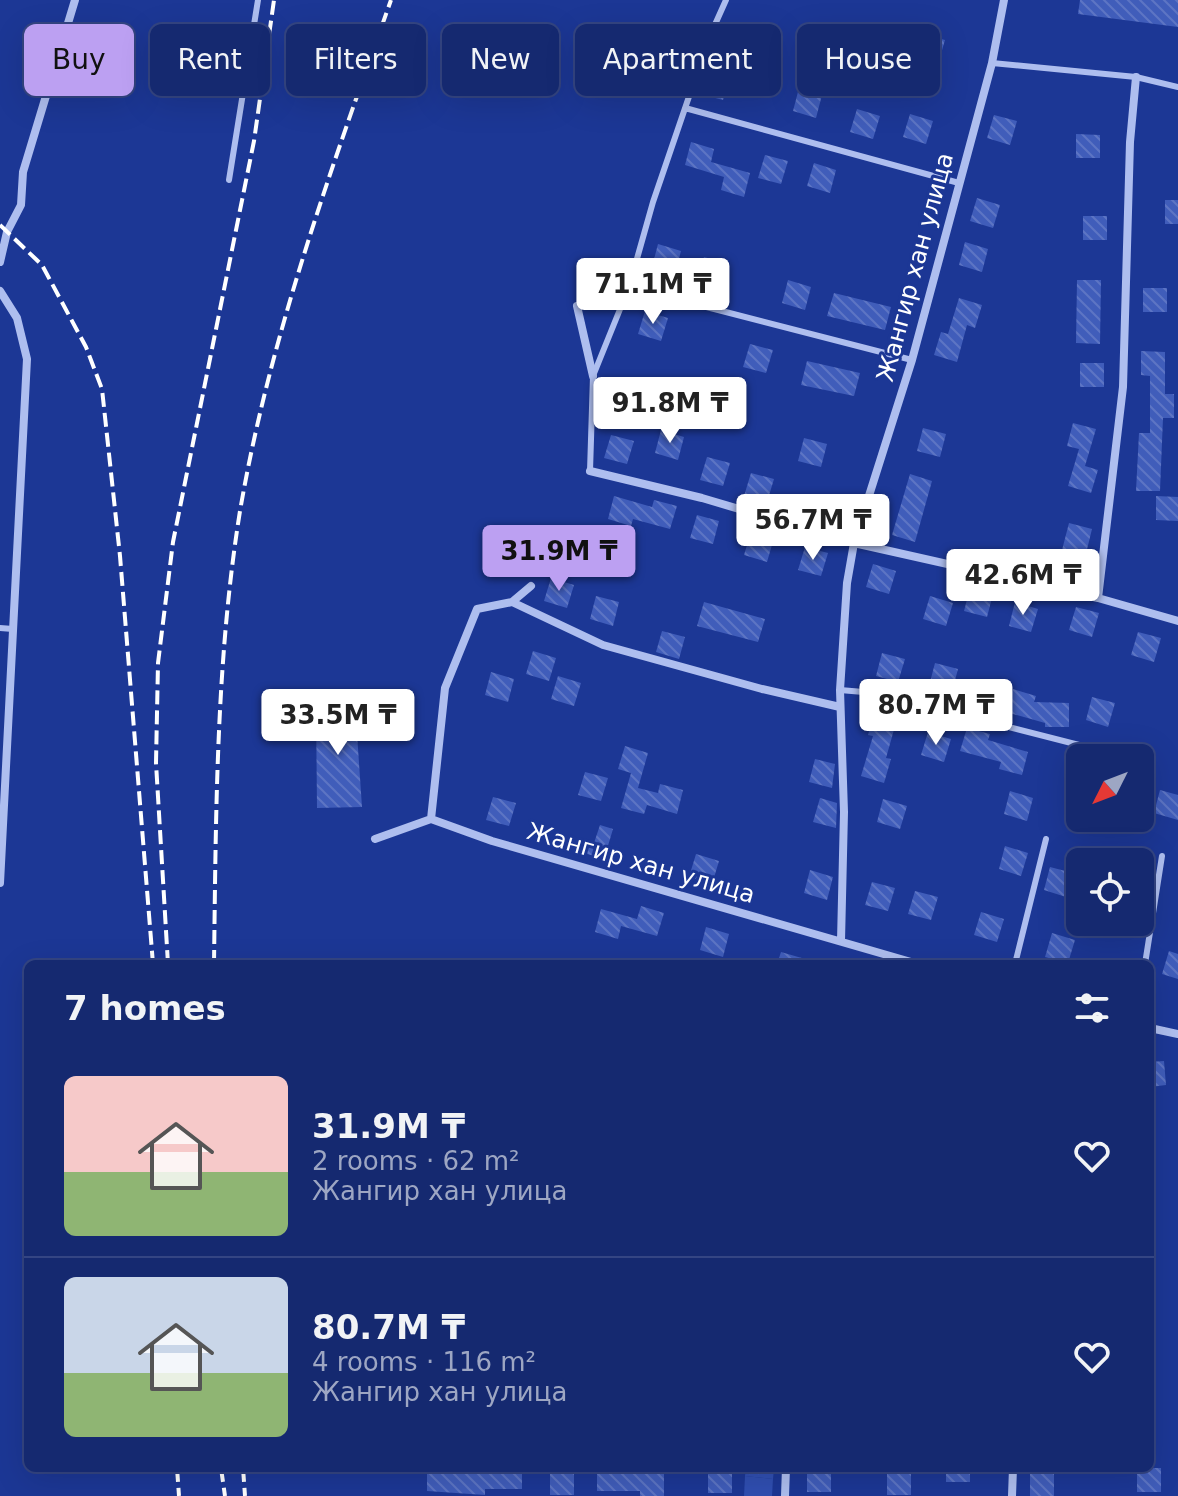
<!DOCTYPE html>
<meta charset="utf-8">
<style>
body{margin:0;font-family:"DejaVu Sans",sans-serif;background:#1e3175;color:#f1f3f6;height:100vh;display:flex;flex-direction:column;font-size:30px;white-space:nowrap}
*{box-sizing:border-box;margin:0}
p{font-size:26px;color:#9da6c3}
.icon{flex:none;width:44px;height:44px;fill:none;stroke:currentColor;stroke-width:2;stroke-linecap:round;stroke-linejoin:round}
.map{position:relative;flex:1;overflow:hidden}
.drawer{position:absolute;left:24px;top:960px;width:1130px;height:512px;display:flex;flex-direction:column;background:#152970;border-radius:12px;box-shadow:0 8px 32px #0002,0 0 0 2px #344583}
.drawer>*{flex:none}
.top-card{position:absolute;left:24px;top:24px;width:1130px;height:72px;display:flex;gap:16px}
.needle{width:52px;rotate:228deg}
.fabs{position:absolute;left:1066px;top:744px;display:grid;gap:16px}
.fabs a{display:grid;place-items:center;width:88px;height:88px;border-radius:12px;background:#152970;box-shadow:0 8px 32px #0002,0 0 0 2px #344583;font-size:40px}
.price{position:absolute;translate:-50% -68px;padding:0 18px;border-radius:8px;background:#fff;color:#222;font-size:26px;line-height:52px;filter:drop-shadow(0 2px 4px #0008)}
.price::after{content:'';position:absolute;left:50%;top:48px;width:24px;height:18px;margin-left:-12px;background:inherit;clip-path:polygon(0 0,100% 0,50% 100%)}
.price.active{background:#bca0f2;color:#111}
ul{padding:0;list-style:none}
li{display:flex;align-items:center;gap:24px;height:200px;padding:0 40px}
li+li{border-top:2px solid #344583}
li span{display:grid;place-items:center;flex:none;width:224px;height:160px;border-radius:12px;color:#555}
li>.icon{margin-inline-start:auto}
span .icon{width:96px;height:96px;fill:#fffc;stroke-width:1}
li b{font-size:34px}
h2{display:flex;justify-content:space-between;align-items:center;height:96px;padding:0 40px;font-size:34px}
.pill{padding:0 28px;border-radius:12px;background:#152970;box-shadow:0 8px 32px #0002,0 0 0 2px #344583;font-size:28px;line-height:72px}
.pill.active{background:#bca0f2;color:#111}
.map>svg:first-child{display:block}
.grass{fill:#304fb2}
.park{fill:url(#park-tufts)}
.building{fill:url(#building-back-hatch)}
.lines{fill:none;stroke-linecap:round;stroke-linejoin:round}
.service{stroke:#aebeef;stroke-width:6}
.minor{stroke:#aebeef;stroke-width:8}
.rail{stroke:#fff;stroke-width:4;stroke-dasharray:14 6;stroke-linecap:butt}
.labels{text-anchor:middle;stroke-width:6;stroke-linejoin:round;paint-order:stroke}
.street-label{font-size:24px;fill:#fff;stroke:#1c3795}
</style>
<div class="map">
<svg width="1178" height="1496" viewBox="0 0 1178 1496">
<defs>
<pattern id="park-tufts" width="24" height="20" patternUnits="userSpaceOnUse" patternTransform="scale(2)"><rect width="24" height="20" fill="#304fb2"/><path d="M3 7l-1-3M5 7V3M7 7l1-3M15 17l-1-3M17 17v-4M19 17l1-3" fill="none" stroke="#4f69be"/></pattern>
<pattern id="building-back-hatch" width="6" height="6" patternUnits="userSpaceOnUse" patternTransform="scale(2)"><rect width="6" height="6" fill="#405dba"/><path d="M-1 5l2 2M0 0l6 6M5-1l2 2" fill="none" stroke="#5d75c4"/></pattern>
</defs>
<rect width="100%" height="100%" fill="#1c3795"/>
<path class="grass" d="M 745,1476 L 773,1479 L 772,1496 L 744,1496 Z"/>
<path class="park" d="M 746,1468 L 774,1468 L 773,1479 L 745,1476 Z"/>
<path class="building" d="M 1080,0 L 1178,0 L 1178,27 L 1078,14 Z
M 922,34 L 945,40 L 938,64 L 915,57 Z
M 706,71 L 729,77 L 723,100 L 700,94 Z
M 799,88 L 822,95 L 816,118 L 793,111 Z
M 857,109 L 880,116 L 873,139 L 850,132 Z
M 910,114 L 933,121 L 926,144 L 903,137 Z
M 994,115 L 1017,121 L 1010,145 L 987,138 Z
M 1076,134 L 1100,135 L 1100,158 L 1076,158 Z
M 691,142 L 714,149 L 711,162 L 750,173 L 744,197 L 721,190 L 724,177 L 685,165 Z
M 765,155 L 788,161 L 781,184 L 758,178 Z
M 814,163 L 836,170 L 830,193 L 807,186 Z
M 977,198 L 1000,205 L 993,228 L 970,221 Z
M 1165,200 L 1178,200 L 1178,224 L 1165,224 Z
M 1083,216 L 1107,216 L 1107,240 L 1083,240 Z
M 965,242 L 988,249 L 982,272 L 959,265 Z
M 658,244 L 681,251 L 675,274 L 652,267 Z
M 704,257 L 726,263 L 720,286 L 697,280 Z
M 788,280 L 811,287 L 805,310 L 782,303 Z
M 1077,280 L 1101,280 L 1100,344 L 1076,343 Z
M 1143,288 L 1167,288 L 1167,312 L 1143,312 Z
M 834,293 L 891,307 L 885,330 L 827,316 Z
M 959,298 L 982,305 L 975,328 L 967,325 L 957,362 L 934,355 L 941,332 L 948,334 Z
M 645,311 L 668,318 L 661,341 L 638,334 Z
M 750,344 L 773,350 L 766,373 L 743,367 Z
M 1141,351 L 1165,352 L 1165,394 L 1174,394 L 1174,418 L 1163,418 L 1160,491 L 1136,491 L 1139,433 L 1150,433 L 1150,376 L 1141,375 Z
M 807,361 L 860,373 L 854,396 L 801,385 Z
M 1080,363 L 1104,363 L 1104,387 L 1080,387 Z
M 1073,423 L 1096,429 L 1085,466 L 1098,470 L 1091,493 L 1068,486 L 1079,449 L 1067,446 Z
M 923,428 L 946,434 L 940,457 L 917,451 Z
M 661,430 L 684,437 L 678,460 L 655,453 Z
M 611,435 L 634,441 L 627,464 L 604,458 Z
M 804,438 L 827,444 L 821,467 L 798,461 Z
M 707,457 L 730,463 L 723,486 L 700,480 Z
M 751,473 L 774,479 L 767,502 L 744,496 Z
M 910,474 L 932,481 L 915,542 L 892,535 Z
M 614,496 L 652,507 L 654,500 L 677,506 L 670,529 L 633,519 L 631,526 L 608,519 Z
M 1156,496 L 1178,497 L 1178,521 L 1156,520 Z
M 697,515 L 719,521 L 713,544 L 690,538 Z
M 1069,523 L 1092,529 L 1078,586 L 1054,581 Z
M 751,532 L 774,538 L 767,562 L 744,555 Z
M 805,547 L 828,553 L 821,576 L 798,570 Z
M 873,564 L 896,571 L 889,594 L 866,587 Z
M 551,578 L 574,585 L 567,608 L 544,601 Z
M 970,588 L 993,594 L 987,617 L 964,611 Z
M 596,596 L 619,602 L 613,626 L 590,619 Z
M 930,596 L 953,603 L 946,626 L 923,619 Z
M 704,602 L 765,619 L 758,642 L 697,626 Z
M 1015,602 L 1038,609 L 1031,632 L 1009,626 Z
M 1076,607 L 1099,613 L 1092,637 L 1069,630 Z
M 662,631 L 685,637 L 679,659 L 656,652 Z
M 1138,632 L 1161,638 L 1154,662 L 1131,655 Z
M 533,651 L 556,658 L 549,681 L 526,674 Z
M 882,653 L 905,659 L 898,682 L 876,676 Z
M 935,663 L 958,669 L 952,692 L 929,686 Z
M 491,672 L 514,679 L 508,702 L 485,695 Z
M 558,676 L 581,683 L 574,706 L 551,699 Z
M 1013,689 L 1036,696 L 1034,702 L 1069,703 L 1069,727 L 1045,727 L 1045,723 L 1006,712 Z
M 1092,697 L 1115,703 L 1108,727 L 1086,720 Z
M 355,704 L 362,807 L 317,808 L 316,706 Z
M 874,712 L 897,719 L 886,758 L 891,759 L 884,783 L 861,776 L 873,736 L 868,735 Z
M 967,728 L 990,734 L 988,740 L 1028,752 L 1022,775 L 999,769 L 1001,762 L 960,751 Z
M 928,732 L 951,739 L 944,762 L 921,755 Z
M 625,746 L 648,753 L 638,788 L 658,793 L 660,784 L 683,790 L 677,814 L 647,805 L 644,814 L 621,808 L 631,773 L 618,769 Z
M 815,759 L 835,764 L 832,788 L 809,782 Z
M 585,772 L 608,778 L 601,801 L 578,795 Z
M 1160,790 L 1178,795 L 1178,820 L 1154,813 Z
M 1010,791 L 1033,798 L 1027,821 L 1004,814 Z
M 493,797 L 516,803 L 509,826 L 486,820 Z
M 820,798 L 837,803 L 836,828 L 813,822 Z
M 883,799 L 907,806 L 900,829 L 877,822 Z
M 1098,818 L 1122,818 L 1118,834 L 1095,828 Z
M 600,825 L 613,829 L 604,859 L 574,850 L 578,838 L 594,843 Z
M 1005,846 L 1028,853 L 1021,876 L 999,869 Z
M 696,854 L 719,861 L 712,884 L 689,877 Z
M 1050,867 L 1073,873 L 1066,897 L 1044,890 Z
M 810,870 L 833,877 L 827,900 L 804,893 Z
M 872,882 L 895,888 L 888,911 L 865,905 Z
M 915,891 L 938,897 L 931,920 L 908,914 Z
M 641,906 L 664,913 L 657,936 L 621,926 L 618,939 L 595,932 L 601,909 L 637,919 Z
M 981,912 L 1004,919 L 997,942 L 974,935 Z
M 706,927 L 729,934 L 723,957 L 700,950 Z
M 1052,933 L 1075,940 L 1068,963 L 1045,957 Z
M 1169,951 L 1178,954 L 1178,979 L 1162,974 Z
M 781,952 L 812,961 L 811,964 L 777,964 Z
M 1164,1061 L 1166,1085 L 1150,1087 L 1150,1062 Z
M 427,1468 L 498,1471 L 498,1468 L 522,1468 L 522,1489 L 485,1489 L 485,1495 L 427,1491 Z
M 597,1468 L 621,1468 L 621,1473 L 664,1473 L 664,1496 L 640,1496 L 640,1491 L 597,1491 Z
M 807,1468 L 831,1468 L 831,1492 L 807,1492 Z
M 946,1468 L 970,1468 L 970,1482 L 946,1482 Z
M 1137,1468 L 1161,1468 L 1161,1492 L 1137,1492 Z
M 708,1469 L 732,1469 L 732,1493 L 708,1493 Z
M 550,1471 L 574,1472 L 574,1495 L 550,1495 Z
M 887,1471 L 911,1472 L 911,1495 L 887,1495 Z
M 1030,1472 L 1054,1472 L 1054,1496 L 1030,1496 Z"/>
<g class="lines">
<path class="service" d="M 992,63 L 1136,77 L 1178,87
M 685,108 L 959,183
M 229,180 L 258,0
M 629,287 L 912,360
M 590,471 L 593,376 L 629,287 L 653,202 L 709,38 L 726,0
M 0,628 L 13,629
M 840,690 L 875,693 L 1130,758
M 1015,964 L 1046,839
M 1145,964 L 1162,856"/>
<path class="minor" d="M 0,262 L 7,232 L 21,205 L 23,172 L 75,0
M 0,291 L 17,318 L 27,359 L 0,883
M 577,306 L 593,376
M 590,471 L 702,498 L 854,543 L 1098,598 L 1178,621
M 1098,598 L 1123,387 L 1130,142 L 1136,77
M 512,602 L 603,645 L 762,689 L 840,707
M 431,819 L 445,688 L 477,609 L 512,602 L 531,586
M 375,839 L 431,819 L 492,841 L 918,964
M 841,941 L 844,812 L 840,690 L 847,583 L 854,543 L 912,360 L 992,63 L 1004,0
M 1150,1028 L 1178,1034
M 785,1496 L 786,1468
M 1012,1496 L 1013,1468"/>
<path class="rail" d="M 0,225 L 42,265 L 86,347 L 102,389 L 120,556 L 153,964
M 168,964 L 156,763 L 158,663 L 173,542 L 254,141 L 274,0
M 214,964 C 216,813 216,660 240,511 C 270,336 332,167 391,0
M 177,1468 L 179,1496
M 221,1468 L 225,1496
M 243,1468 L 245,1496"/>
</g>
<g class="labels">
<g class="street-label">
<text transform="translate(915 267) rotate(-75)" y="8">Жангир хан улица</text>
<text transform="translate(641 863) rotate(16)" y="8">Жангир хан улица</text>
</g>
</g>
</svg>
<div class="fabs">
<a><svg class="needle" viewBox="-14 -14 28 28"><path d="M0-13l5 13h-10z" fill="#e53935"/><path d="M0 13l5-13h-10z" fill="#9da6c3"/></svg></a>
<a><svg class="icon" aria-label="locate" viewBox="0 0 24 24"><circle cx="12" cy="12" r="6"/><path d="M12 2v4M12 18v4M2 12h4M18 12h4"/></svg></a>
</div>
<b class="price" style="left:653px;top:326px">71.1M ₸</b>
<b class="price" style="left:670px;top:445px">91.8M ₸</b>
<b class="price" style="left:813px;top:562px">56.7M ₸</b>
<b class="price active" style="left:559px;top:593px">31.9M ₸</b>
<b class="price" style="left:1023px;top:617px">42.6M ₸</b>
<b class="price" style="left:936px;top:747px">80.7M ₸</b>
<b class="price" style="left:338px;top:757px">33.5M ₸</b>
<div class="top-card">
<a class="pill active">Buy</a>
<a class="pill">Rent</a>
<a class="pill">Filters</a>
<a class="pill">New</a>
<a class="pill">Apartment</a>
<a class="pill">House</a>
</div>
<section class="drawer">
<h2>7 homes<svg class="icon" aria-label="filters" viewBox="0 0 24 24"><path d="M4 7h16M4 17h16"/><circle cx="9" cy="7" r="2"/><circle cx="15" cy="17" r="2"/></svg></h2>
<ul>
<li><span style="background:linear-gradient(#f6c9c9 60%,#8fb573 0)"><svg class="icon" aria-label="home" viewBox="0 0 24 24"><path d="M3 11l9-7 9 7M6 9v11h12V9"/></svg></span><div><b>31.9M ₸</b><p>2 rooms · 62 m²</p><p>Жангир хан улица</p></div><svg class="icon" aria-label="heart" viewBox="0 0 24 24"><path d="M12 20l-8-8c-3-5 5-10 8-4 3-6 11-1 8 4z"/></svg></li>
<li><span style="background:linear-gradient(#c9d6e8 60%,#8fb573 0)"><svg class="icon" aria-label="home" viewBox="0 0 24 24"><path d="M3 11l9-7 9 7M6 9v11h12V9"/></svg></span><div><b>80.7M ₸</b><p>4 rooms · 116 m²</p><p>Жангир хан улица</p></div><svg class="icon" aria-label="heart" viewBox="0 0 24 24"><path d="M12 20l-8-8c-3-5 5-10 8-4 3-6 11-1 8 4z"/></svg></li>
</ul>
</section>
</div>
